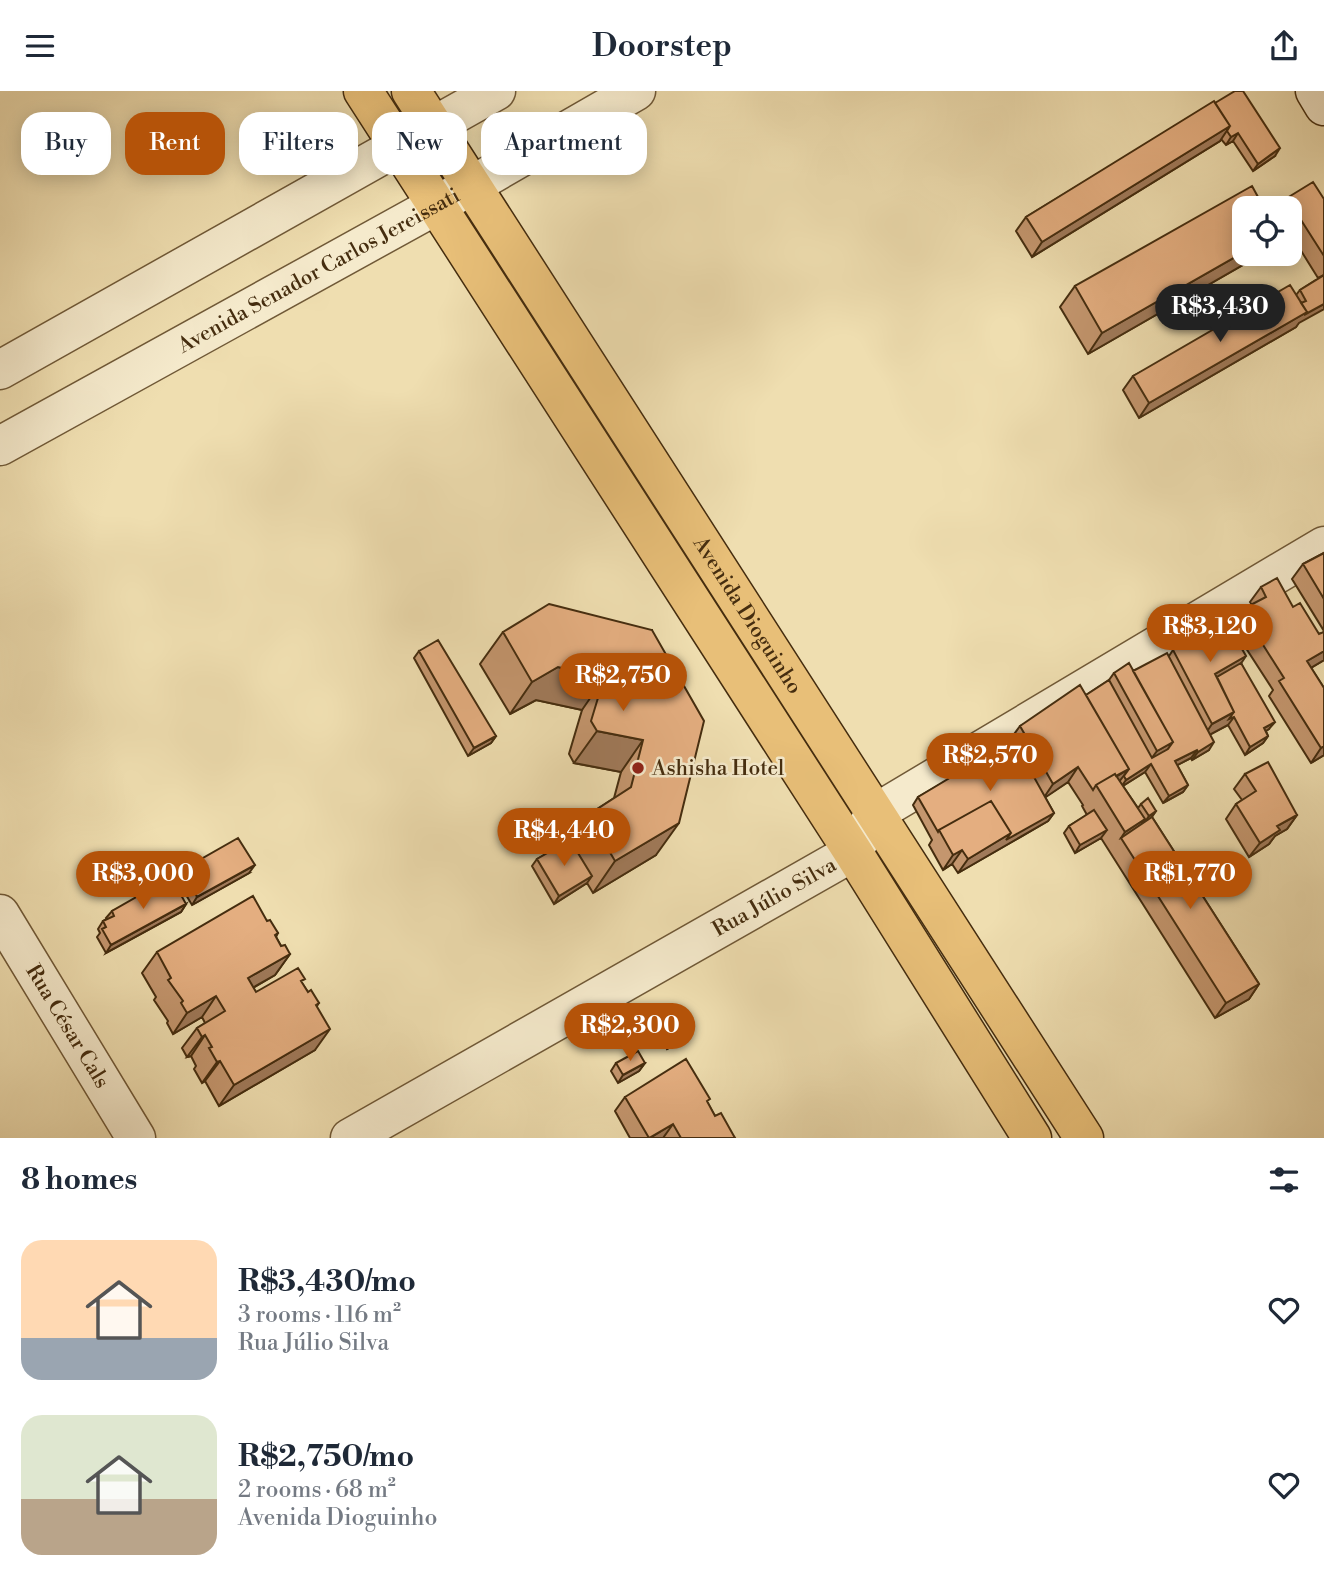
<!DOCTYPE html>
<meta charset="utf-8">
<style>
body{margin:0;font-family:"Libre Bodoni",serif;background:#f2f2f3;color:#1f2937;height:100vh;display:flex;flex-direction:column;font-size:26px;white-space:nowrap}
*{box-sizing:border-box;margin:0}
p{font-size:23px;color:#747a83}
.icon{flex:none;width:38px;height:38px;fill:none;stroke:currentColor;stroke-width:2;stroke-linecap:round;stroke-linejoin:round}
.map{position:relative;height:1047px;overflow:hidden}
.panel{display:flex;flex-direction:column;background:#fff;flex:1}
.panel>*{flex:none}
.hud{position:absolute;left:21px;top:21px;width:700px;height:63px;display:flex;gap:14px}
.fabs{position:absolute;left:1232px;top:105px;display:grid;gap:14px}
.fabs a{display:grid;place-items:center;width:70px;height:70px;border-radius:14px;background:#fff;box-shadow:0 4px 18px #0003;font-size:35px}
.price{position:absolute;translate:-50% -60px;padding:0 16px;border-radius:24px;background:#b45309;color:#fff;font-size:23px;line-height:46px;filter:drop-shadow(0 2px 4px #0008)}
.price::after{content:'';position:absolute;left:50%;top:42px;width:21px;height:16px;margin-left:-10px;background:inherit;clip-path:polygon(0 0,100% 0,50% 100%)}
.price.on{background:#222;color:#fff}
ul{padding:0;list-style:none}
li{display:flex;align-items:center;gap:21px;height:175px;padding:0 21px}
li span{display:grid;place-items:center;flex:none;width:196px;height:140px;border-radius:21px;color:#555}
li>.icon{margin-inline-start:auto}
span .icon{width:84px;height:84px;fill:#fffc;stroke-width:1}
li b{font-size:30px}
h2{display:flex;justify-content:space-between;align-items:center;height:84px;padding:0 21px;font-size:30px}
.pill{padding:0 24px;border-radius:21px;background:#fff;box-shadow:0 4px 18px #0003;font-size:24px;line-height:63px}
.pill.on{background:#b45309;color:#fff}
header{display:flex;justify-content:space-between;align-items:center;height:91px;padding:0 21px;background:#fff;font-size:32px;font-weight:600}
.map>svg:first-child{display:block}
.lines{fill:none;stroke-linecap:round;stroke-linejoin:round}
.street-casing{stroke:#705937;stroke-width:41}
.secondary-casing{stroke:#452d0f;stroke-width:41}
.primary-casing{stroke:#452d0f;stroke-width:41}
.street{stroke:#f5eacc;stroke-width:38}
.secondary{stroke:#f5eacc;stroke-width:38}
.primary{stroke:#e8bf78;stroke-width:38}
.wall{fill:#c4966e;stroke:#452d0f;stroke-width:2}
.shaded-wall{fill:#a07a5a;stroke:#452d0f;stroke-width:2}
.building{fill:#e4ae80;stroke:#452d0f;stroke-width:2}
.poi-dot{fill:#8f2418;stroke:#f5eacc;stroke-width:2.5}
.labels{text-anchor:middle;stroke-width:5;stroke-linejoin:round;paint-order:stroke}
.street-label{font-size:21px;fill:#452d0f;stroke:#f5eacc}
.poi-label{font-size:21px;fill:#452d0f;stroke:#f5eacc;text-anchor:start}
</style>
<header><svg class="icon" aria-label="menu" viewBox="0 0 24 24"><path d="M4 6h16M4 12h16M4 18h16"/></svg>Doorstep<svg class="icon" aria-label="share" viewBox="0 0 24 24"><path d="M12 15V3M7 8l5-5 5 5M5 13v7h14v-7"/></svg></header>
<div class="map">
<svg width="1324" height="1047" viewBox="0 0 1324 1047">
<rect width="100%" height="100%" fill="#efdeb0"/>
<filter id="stains"><feTurbulence type="fractalNoise" baseFrequency=".00286" numOctaves="4"/><feColorMatrix values="0 0 0 0 .2 0 0 0 0 .09 0 0 0 0 .02 0 0 0 .5 -.17"/></filter>
<radialGradient id="worn" r=".72"><stop offset=".6" stop-color="#630" stop-opacity="0"/><stop offset="1" stop-color="#630" stop-opacity=".3"/></radialGradient>
<g class="lines">
<g class="street-casing">
<g id="street">
<path d="M 0,279 L 496,0"/>
<path id="s1" d="M 0,355 L 471,95 L 636,0"/>
<path id="s2" d="M 0,823 L 136,1047"/>
<path id="s3" d="M 350,1047 L 853,761 L 874,723 L 1324,455"/>
</g>
</g>
<g class="secondary-casing">
<path id="secondary" d="M 1315,0 L 1324,15"/>
</g>
<g class="primary-casing">
<g id="primary">
<path d="M 363,0 L 853,761 L 1032,1047"/>
<path id="s4" d="M 411,0 L 1084,1047"/>
</g>
</g>
<use href="#street" class="street"/>
<use href="#secondary" class="secondary"/>
<use href="#primary" class="primary"/>
</g>
<path class="wall" d="M 1215,12 L 1275,65 L 1253,80 L 1233,50 L 1226,54 L 1221,48 L 1220,50 L 1032,166 L 1016,140 L 1026,126 Z
M 1287,107 L 1324,108 L 1324,184 L 1318,187 L 1290,142 L 1290,117 L 1280,117 Z
M 1244,163 L 1262,163 L 1088,263 L 1060,216 L 1075,195 Z
M 1324,184 L 1296,236 L 1139,327 L 1123,299 L 1133,285 L 1296,204 L 1300,199 Z
M 1324,462 L 1324,540 L 1292,488 L 1303,473 Z
M 1261,496 L 1293,516 L 1319,543 L 1324,541 L 1324,569 L 1311,577 L 1324,597 L 1324,664 L 1311,672 L 1269,605 L 1273,599 L 1231,534 L 1241,519 L 1252,514 L 1250,511 Z
M 1192,538 L 1241,572 L 1269,638 L 1266,640 L 1268,645 L 1263,652 L 1245,664 L 1228,634 L 1210,643 L 1209,659 L 1192,669 L 1191,667 L 1177,674 L 1188,694 L 1183,701 L 1163,712 L 1145,681 L 1123,695 L 1138,717 L 1141,713 L 1156,720 L 1152,726 L 1259,893 L 1249,908 L 1215,927 L 1101,747 L 1075,762 L 1064,742 L 1069,735 L 1087,724 L 1082,715 L 1083,714 L 1068,691 L 1045,706 L 1054,722 L 1048,730 L 958,782 L 952,773 L 943,779 L 929,754 L 932,749 L 913,714 L 918,706 L 1011,653 L 1009,650 L 1020,635 L 1086,604 L 1109,589 L 1114,582 L 1133,580 L 1169,565 L 1173,559 L 1183,554 L 1182,553 Z
M 652,539 L 656,764 L 593,802 L 587,792 L 554,813 L 532,775 L 537,768 L 570,749 L 588,724 L 614,707 L 621,681 L 574,672 L 569,663 L 582,619 L 536,609 L 510,623 L 480,573 L 503,541 Z
M 419,560 L 496,645 L 491,652 L 468,665 L 414,567 Z
M 1245,683 L 1297,724 L 1287,738 L 1275,745 L 1269,753 L 1249,766 L 1226,728 L 1236,713 L 1242,709 L 1234,698 Z
M 182,779 L 249,782 L 192,814 L 176,787 Z
M 171,795 L 186,813 L 181,821 L 106,862 L 97,846 L 100,842 L 98,838 L 103,830 L 107,828 L 106,827 L 112,820 Z
M 267,830 L 278,842 L 276,846 L 281,855 L 290,863 L 275,884 L 253,897 L 256,901 L 302,892 L 308,901 L 319,912 L 317,915 L 315,959 L 219,1015 L 205,990 L 202,992 L 194,978 L 196,975 L 191,965 L 187,966 L 182,957 L 197,937 L 205,932 L 202,926 L 173,943 L 167,932 L 168,930 L 154,909 L 156,906 L 142,882 L 157,861 Z
M 692,938 L 687,946 L 667,958 L 663,950 L 668,943 Z
M 616,972 L 645,972 L 639,980 L 618,992 L 611,980 Z
M 625,1006 L 707,1011 L 715,1025 L 735,1047 L 630,1047 L 615,1020 Z"/>
<path class="shaded-wall" d="M 1230,35 L 1220,50 L 1032,166 L 1042,151 Z
M 1238,42 L 1233,50 L 1226,54 L 1231,46 Z
M 1280,57 L 1275,65 L 1253,80 L 1258,73 Z
M 1244,161 L 1244,163 L 1262,163 L 1088,263 L 1102,242 Z
M 1324,213 L 1324,218 L 1299,232 L 1296,236 L 1139,327 L 1149,312 L 1307,221 Z
M 1324,560 L 1324,569 L 1297,585 L 1307,570 Z
M 1246,565 L 1236,580 L 1212,593 L 1215,583 Z
M 558,576 L 604,587 L 582,619 L 536,609 L 510,623 L 532,591 Z
M 1234,621 L 1234,626 L 1228,634 L 1202,648 L 1212,633 Z
M 1275,631 L 1269,638 L 1258,645 L 1264,637 Z
M 597,640 L 643,649 L 621,681 L 574,672 Z
M 496,645 L 491,652 L 468,665 L 474,657 Z
M 1268,645 L 1263,652 L 1245,664 L 1250,656 Z
M 1173,651 L 1163,665 L 1146,675 L 1157,660 Z
M 1214,651 L 1209,659 L 1192,669 L 1198,661 Z
M 1324,655 L 1324,664 L 1311,672 L 1321,657 Z
M 1197,659 L 1191,667 L 1170,678 L 1175,670 Z
M 1151,673 L 1145,681 L 1121,696 L 1126,689 Z
M 1078,676 L 1068,691 L 1043,708 L 1053,693 Z
M 1129,678 L 1118,692 L 1098,697 Z
M 1188,694 L 1183,701 L 1163,712 L 1169,705 Z
M 1156,720 L 1141,740 L 1121,747 L 1125,741 L 1145,728 L 1136,741 L 1140,738 L 1149,725 Z
M 1054,722 L 1048,730 L 958,782 L 968,768 L 1011,742 Z
M 1297,724 L 1287,738 L 1275,745 L 1269,753 L 1249,766 L 1260,752 L 1277,735 Z
M 679,732 L 656,764 L 593,802 L 615,770 Z
M 1107,739 L 1101,747 L 1075,762 L 1080,754 Z
M 962,759 L 952,773 L 943,779 L 953,764 Z
M 255,774 L 249,782 L 192,814 L 197,806 Z
M 592,785 L 587,792 L 554,813 L 559,805 Z
M 186,813 L 181,821 L 106,862 L 111,854 Z
M 290,863 L 275,884 L 233,908 L 248,887 Z
M 1259,893 L 1249,908 L 1215,927 L 1226,912 Z
M 216,905 L 202,926 L 173,943 L 187,922 Z
M 330,938 L 315,959 L 219,1015 L 234,994 Z
M 692,938 L 687,946 L 667,958 L 672,950 Z
M 205,944 L 191,965 L 187,966 L 202,946 Z
M 220,970 L 205,990 L 202,992 L 217,971 Z
M 645,972 L 639,980 L 618,992 L 623,984 Z
M 673,1033 L 663,1047 L 650,1047 Z"/>
<path class="building" d="M 1235,0 L 1243,0 L 1280,57 L 1258,73 L 1238,42 L 1231,46 L 1227,40 L 1230,35 L 1215,12 Z
M 1214,10 L 1230,35 L 1042,151 L 1026,126 Z
M 1313,91 L 1324,108 L 1324,165 L 1287,107 Z
M 1252,95 L 1264,117 L 1244,117 L 1244,161 L 1102,242 L 1075,195 Z
M 1324,184 L 1324,213 L 1304,224 L 1307,221 L 1301,212 L 1306,210 L 1300,199 Z
M 1290,194 L 1307,221 L 1149,312 L 1133,285 Z
M 1324,462 L 1324,508 L 1303,473 Z
M 1277,487 L 1293,516 L 1300,512 L 1319,543 L 1324,541 L 1324,560 L 1307,570 L 1324,597 L 1324,655 L 1321,657 L 1279,590 L 1284,587 L 1241,519 L 1266,506 L 1261,496 Z
M 549,513 L 652,539 L 704,630 L 679,732 L 615,770 L 588,724 L 631,696 L 643,649 L 597,640 L 591,630 L 604,587 L 558,576 L 532,591 L 503,541 Z
M 1222,523 L 1246,565 L 1215,583 L 1234,621 L 1212,633 L 1173,559 L 1197,546 L 1192,538 Z
M 438,549 L 496,645 L 474,657 L 419,560 Z
M 1167,562 L 1214,651 L 1198,661 L 1197,659 L 1175,670 L 1188,694 L 1169,705 L 1151,673 L 1126,689 L 1124,685 L 1129,678 L 1086,604 L 1109,589 L 1152,667 L 1168,658 L 1173,651 L 1133,580 Z
M 1129,572 L 1173,651 L 1157,660 L 1114,582 Z
M 1241,572 L 1275,631 L 1264,637 L 1268,645 L 1250,656 L 1234,626 L 1229,628 L 1234,621 L 1217,586 Z
M 1080,594 L 1129,678 L 1116,685 L 1115,683 L 1096,694 L 1093,699 L 1078,676 L 1053,693 L 1020,635 Z
M 1015,652 L 1054,722 L 1006,749 L 1011,742 L 991,710 L 939,739 L 938,741 L 918,706 L 973,673 Z
M 1268,671 L 1297,724 L 1277,735 L 1280,739 L 1260,752 L 1236,713 L 1256,700 L 1245,683 Z
M 1115,683 L 1145,728 L 1125,741 L 1096,694 Z
M 1148,707 L 1156,720 L 1149,725 L 1141,713 Z
M 991,710 L 1011,742 L 968,768 L 962,759 L 953,764 L 939,739 Z
M 1094,719 L 1107,739 L 1080,754 L 1069,735 Z
M 1152,726 L 1259,893 L 1226,912 L 1121,747 Z
M 238,747 L 255,774 L 197,806 L 182,779 Z
M 570,749 L 592,785 L 559,805 L 537,768 Z
M 168,788 L 171,795 L 175,793 L 186,813 L 111,854 L 102,838 L 106,836 L 103,830 L 114,825 L 112,820 Z
M 253,805 L 267,830 L 270,829 L 278,842 L 275,844 L 281,855 L 285,854 L 290,863 L 248,887 L 256,901 L 298,877 L 305,888 L 301,890 L 308,901 L 311,899 L 319,912 L 316,914 L 330,938 L 234,994 L 220,970 L 217,971 L 209,957 L 212,956 L 205,944 L 202,946 L 197,937 L 225,920 L 216,905 L 187,922 L 181,912 L 183,910 L 168,889 L 171,887 L 157,861 Z
M 688,931 L 692,938 L 672,950 L 668,943 Z
M 638,960 L 645,972 L 623,984 L 616,972 Z
M 686,968 L 710,1008 L 707,1010 L 715,1025 L 721,1022 L 735,1047 L 681,1047 L 673,1033 L 649,1047 L 625,1006 Z"/>
<circle class="poi-dot" cx="638" cy="677" r="7"/>
<g class="labels">
<g class="street-label">
<text dy="7" stroke="none"><textPath href="#s1" startOffset="364">Avenida Senador Carlos Jereissati</textPath></text>
<text dy="7" stroke="none"><textPath href="#s4" startOffset="623">Avenida Dioguinho</textPath></text>
<text dy="7" stroke="none"><textPath href="#s3" startOffset="488">Rua Júlio Silva</textPath></text>
<text dy="7" stroke="none"><textPath href="#s2" startOffset="131">Rua César Cals</textPath></text>
</g>
<g class="poi-label">
<text x="652" y="684">Ashisha Hotel</text>
</g>
</g>
<rect width="100%" height="100%" filter="url(#stains)"/>
<rect width="100%" height="100%" fill="url(#worn)"/>
</svg>
<div class="fabs">
<a><svg class="icon" aria-label="locate" viewBox="0 0 24 24"><circle cx="12" cy="12" r="6"/><path d="M12 2v4M12 18v4M2 12h4M18 12h4"/></svg></a>
</div>
<b class="price on" style="left:1220px;top:253px">R$3,430</b>
<b class="price" style="left:1210px;top:573px">R$3,120</b>
<b class="price" style="left:623px;top:622px">R$2,750</b>
<b class="price" style="left:990px;top:702px">R$2,570</b>
<b class="price" style="left:564px;top:777px">R$4,440</b>
<b class="price" style="left:143px;top:820px">R$3,000</b>
<b class="price" style="left:1190px;top:820px">R$1,770</b>
<b class="price" style="left:630px;top:972px">R$2,300</b>
<div class="hud">
<a class="pill">Buy</a>
<a class="pill on">Rent</a>
<a class="pill">Filters</a>
<a class="pill">New</a>
<a class="pill">Apartment</a>
</div>
</div>
<section class="panel">
<h2>8 homes<svg class="icon" aria-label="filters" viewBox="0 0 24 24"><path d="M4 7h16M4 17h16"/><circle cx="9" cy="7" r="2"/><circle cx="15" cy="17" r="2"/></svg></h2>
<ul>
<li><span style="background:linear-gradient(#ffd9b3 70%,#9aa5b1 0)"><svg class="icon" aria-label="home" viewBox="0 0 24 24"><path d="M3 11l9-7 9 7M6 9v11h12V9"/></svg></span><div><b>R$3,430/mo</b><p>3 rooms · 116 m²</p><p>Rua Júlio Silva</p></div><svg class="icon" aria-label="heart" viewBox="0 0 24 24"><path d="M12 20l-8-8c-3-5 5-10 8-4 3-6 11-1 8 4z"/></svg></li>
<li><span style="background:linear-gradient(#dfe7d0 60%,#b9a48a 0)"><svg class="icon" aria-label="home" viewBox="0 0 24 24"><path d="M3 11l9-7 9 7M6 9v11h12V9"/></svg></span><div><b>R$2,750/mo</b><p>2 rooms · 68 m²</p><p>Avenida Dioguinho</p></div><svg class="icon" aria-label="heart" viewBox="0 0 24 24"><path d="M12 20l-8-8c-3-5 5-10 8-4 3-6 11-1 8 4z"/></svg></li>
</ul>
</section>
